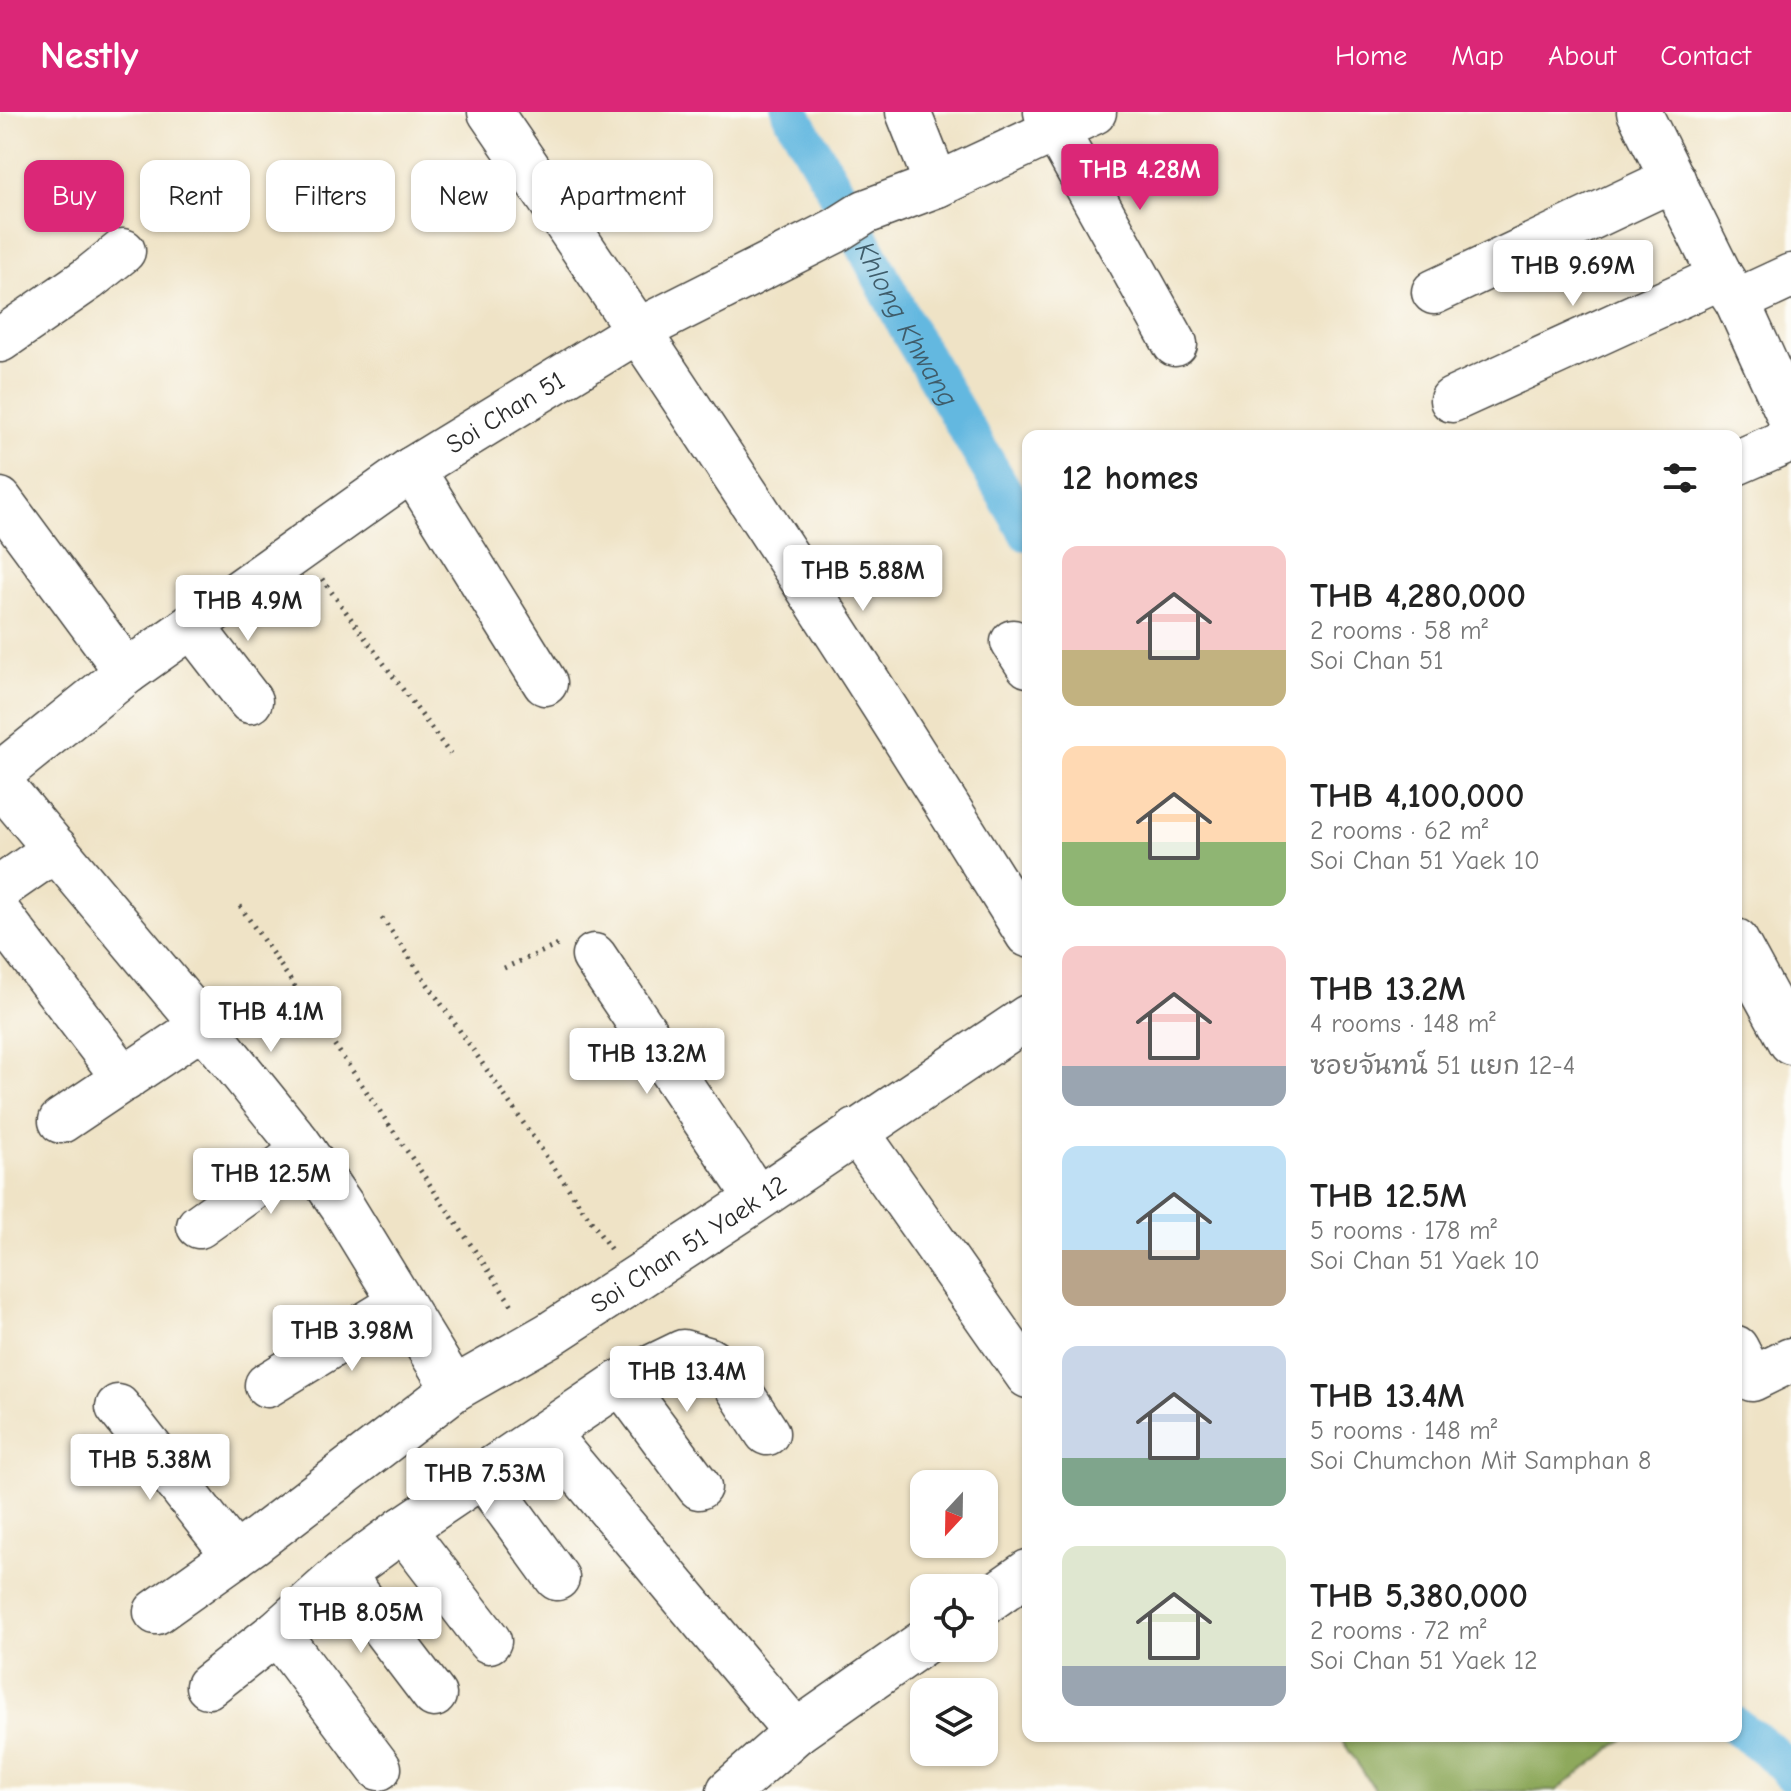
<!DOCTYPE html>
<meta charset="utf-8">
<style>
body{margin:0;font-family:"Comic Neue","Playpen Sans Thai",sans-serif;background:#f2f2f2;color:#222;height:100vh;display:flex;flex-direction:column;font-size:30px;white-space:nowrap}
*{box-sizing:border-box;margin:0}
p{font-size:26px;color:#767676}
.icon{flex:none;width:44px;height:44px;fill:none;stroke:currentColor;stroke-width:2;stroke-linecap:round;stroke-linejoin:round}
.map{position:relative;flex:1;overflow:hidden}
.panel{position:absolute;left:1022px;top:318px;width:720px;height:1312px;display:flex;flex-direction:column;background:#fff;border-radius:16px;box-shadow:0 2px 6px #0004}
.panel>*{flex:none}
.hud{position:absolute;left:24px;top:48px;width:760px;height:72px;display:flex;gap:16px}
.needle{width:52px;rotate:202deg}
.tools{position:absolute;left:910px;top:1358px;display:grid;gap:16px}
.tools a{display:grid;place-items:center;width:88px;height:88px;border-radius:16px;background:#fff;box-shadow:0 2px 6px #0004;font-size:40px}
.price{position:absolute;translate:-50% -68px;padding:0 18px;border-radius:8px;background:#fff;color:#222;font-size:26px;line-height:52px;filter:drop-shadow(0 2px 4px #0008)}
.price::after{content:'';position:absolute;left:50%;top:48px;width:24px;height:18px;margin-left:-12px;background:inherit;clip-path:polygon(0 0,100% 0,50% 100%)}
.price.selected{background:#db2777;color:#fff}
ul{padding:0;list-style:none}
li{display:flex;align-items:center;gap:24px;height:200px;padding:0 40px}
li span{display:grid;place-items:center;flex:none;width:224px;height:160px;border-radius:16px;color:#555}
li>.icon{margin-inline-start:auto}
span .icon{width:96px;height:96px;fill:#fffc;stroke-width:1}
li b{font-size:34px}
h2{display:flex;justify-content:space-between;align-items:center;height:96px;padding:0 40px;font-size:34px}
.tag{padding:0 28px;border-radius:16px;background:#fff;box-shadow:0 2px 6px #0004;font-size:28px;line-height:72px}
.tag.selected{background:#db2777;color:#fff}
header{display:flex;align-items:center;gap:48px;box-sizing:border-box;height:112px;padding:0 40px;background:#db2777;color:#fff}
header strong{font-size:38px}
nav{display:flex;gap:44px;margin-inline-start:auto;font-size:28px}
.map>svg:first-child{display:block}
.forest{fill:#8ea95b;stroke:#5c6a43;stroke-width:2}
.lines{fill:none;stroke-linecap:round;stroke-linejoin:round}
.canal{stroke:#64b8e0;stroke-width:38}
.minor-casing{stroke:#484742;stroke-width:47}
.path{stroke:#484742;stroke-width:5;stroke-dasharray:2 6;stroke-linecap:butt}
.minor{stroke:#fff;stroke-width:44}
.labels{text-anchor:middle;stroke-width:6;stroke-linejoin:round;paint-order:stroke}
.street-label{font-size:26px;fill:#2b2b2b;stroke:#fdfcf7}
.water-label{font-size:28px;font-style:italic;fill:#3f5c6a;stroke:#fdfcf7}
</style>
<header>
<strong>Nestly</strong>
<nav><a>Home</a><a>Map</a><a>About</a><a>Contact</a></nav>
</header>
<div class="map">
<svg width="1791" height="1679" viewBox="0 0 1791 1679">
<rect width="100%" height="100%" fill="#fdfcf7"/>
<filter id="ink" filterUnits="userSpaceOnUse"><feTurbulence type="fractalNoise" baseFrequency=".0125" numOctaves="2"/><feDisplacementMap in="SourceGraphic" scale="16" xChannelSelector="R" yChannelSelector="G"/><feConvolveMatrix kernelMatrix="1 2 1 2 8 2 1 2 1" color-interpolation-filters="sRGB"/></filter>
<filter id="wash" filterUnits="userSpaceOnUse"><feTurbulence type="fractalNoise" baseFrequency=".006" numOctaves="4" result="noise"/><feDisplacementMap in="SourceGraphic" scale="32" xChannelSelector="R" yChannelSelector="G"/><feGaussianBlur stdDeviation="1.8" result="paint"/><feColorMatrix in="noise" values="0 0 0 0 0 0 0 0 0 0 0 0 0 0 0 0 0 1.4 0 .05"/><feComposite in="paint" operator="in"/></filter>
<g filter="url(#wash)">
<rect width="100%" height="100%" fill="#efe3c6"/>
<path class="forest" d="M 1339,1624 L 1628,1624 L 1556,1679 L 1376,1679 Z"/>
<g class="lines">
<g class="canal">
<path id="s1" d="M 790,0 L 835,77 L 911,223 L 1028,421"/>
<path d="M 1736,1614 L 1770,1639 L 1791,1661"/>
</g>
</g>
</g>
<g filter="url(#ink)">
<g class="lines">
<g class="minor-casing">
<g id="minor">
<path d="M 490,0 C 675,270 855,544 1028,823"/>
<path d="M 908,0 L 937,73"/>
<path d="M 1046,0 L 1175,232"/>
<path d="M 1639,0 L 1721,165 L 1737,189 L 1791,308"/>
<path d="M 1434,180 L 1673,67"/>
<path d="M 1737,189 L 1791,164"/>
<path d="M 0,228 L 88,167 L 123,139"/>
<path d="M 1452,288 L 1721,165"/>
<path d="M 1736,351 L 1791,327"/>
<path d="M 412,357 L 545,571"/>
<path d="M 0,388 L 127,560"/>
<path d="M 192,514 L 250,589"/>
<path d="M 1013,530 L 1028,553"/>
<path id="s2" d="M 0,662 L 127,560 L 412,357 L 639,218 L 835,119 L 865,100 L 937,73 L 1094,0"/>
<path d="M 0,671 L 221,935 L 297,1029 L 342,1094 L 454,1277"/>
<path d="M 0,776 L 56,737"/>
<path d="M 0,803 L 125,967"/>
<path d="M 1736,829 L 1791,930"/>
<path d="M 594,844 L 757,1086"/>
<path d="M 61,1009 L 204,913"/>
<path d="M 856,1019 L 1028,1264"/>
<path d="M 199,1114 L 304,1039"/>
<path d="M 1736,1236 L 1752,1267 L 1791,1248"/>
<path d="M 621,1270 L 699,1375"/>
<path d="M 267,1273 L 401,1191"/>
<path d="M 118,1295 L 235,1444"/>
<path d="M 546,1321 L 796,1620"/>
<path d="M 483,1364 L 557,1466"/>
<path d="M 403,1417 L 489,1529"/>
<path d="M 342,1462 L 434,1583"/>
<path d="M 984,1491 L 1028,1460"/>
<path id="s3" d="M 156,1500 L 253,1431 L 454,1277 L 549,1223 L 632,1169 L 738,1100 L 1028,905"/>
<path d="M 277,1520 L 379,1656"/>
<path d="M 208,1574 L 277,1520 L 342,1462 L 403,1417 L 621,1270 L 683,1240 L 707,1247 L 727,1259 L 767,1321"/>
<path d="M 729,1679 L 796,1620 L 924,1530"/>
</g>
</g>
<path class="path" d="M 322,467 L 450,642
M 240,794 L 514,1196
M 382,806 L 611,1138
M 504,856 L 558,833"/>
<use href="#minor" class="minor"/>
</g>
</g>
<g class="labels">
<g class="street-label">
<text dy="9" stroke="none"><textPath href="#s2" startOffset="622">Soi Chan 51</textPath></text>
<text dy="9" stroke="none"><textPath href="#s3" startOffset="648">Soi Chan 51 Yaek 12</textPath></text>
</g>
<g class="water-label">
<text dy="10" stroke="none"><textPath href="#s1" startOffset="242">Khlong Khwang</textPath></text>
</g>
</g>
</svg>
<div class="tools">
<a><svg class="needle" viewBox="-14 -14 28 28"><path d="M0-13l5 13h-10z" fill="#e53935"/><path d="M0 13l5-13h-10z" fill="#767676"/></svg></a>
<a><svg class="icon" aria-label="locate" viewBox="0 0 24 24"><circle cx="12" cy="12" r="6"/><path d="M12 2v4M12 18v4M2 12h4M18 12h4"/></svg></a>
<a><svg class="icon" aria-label="layers" viewBox="0 0 24 24"><path d="M12 4l9 5-9 5-9-5zM3 14l9 5 9-5"/></svg></a>
</div>
<b class="price selected" style="left:1140px;top:100px">THB 4.28M</b>
<b class="price" style="left:1573px;top:196px">THB 9.69M</b>
<b class="price" style="left:863px;top:501px">THB 5.88M</b>
<b class="price" style="left:248px;top:531px">THB 4.9M</b>
<b class="price" style="left:271px;top:942px">THB 4.1M</b>
<b class="price" style="left:647px;top:984px">THB 13.2M</b>
<b class="price" style="left:271px;top:1104px">THB 12.5M</b>
<b class="price" style="left:352px;top:1261px">THB 3.98M</b>
<b class="price" style="left:687px;top:1302px">THB 13.4M</b>
<b class="price" style="left:150px;top:1390px">THB 5.38M</b>
<b class="price" style="left:485px;top:1404px">THB 7.53M</b>
<b class="price" style="left:361px;top:1543px">THB 8.05M</b>
<div class="hud">
<a class="tag selected">Buy</a>
<a class="tag">Rent</a>
<a class="tag">Filters</a>
<a class="tag">New</a>
<a class="tag">Apartment</a>
</div>
<section class="panel">
<h2>12 homes<svg class="icon" aria-label="filters" viewBox="0 0 24 24"><path d="M4 7h16M4 17h16"/><circle cx="9" cy="7" r="2"/><circle cx="15" cy="17" r="2"/></svg></h2>
<ul>
<li><span style="background:linear-gradient(#f6c9c9 65%,#c2b280 0)"><svg class="icon" aria-label="home" viewBox="0 0 24 24"><path d="M3 11l9-7 9 7M6 9v11h12V9"/></svg></span><div><b>THB 4,280,000</b><p>2 rooms · 58 m²</p><p>Soi Chan 51</p></div></li>
<li><span style="background:linear-gradient(#ffd9b3 60%,#8fb573 0)"><svg class="icon" aria-label="home" viewBox="0 0 24 24"><path d="M3 11l9-7 9 7M6 9v11h12V9"/></svg></span><div><b>THB 4,100,000</b><p>2 rooms · 62 m²</p><p>Soi Chan 51 Yaek 10</p></div></li>
<li><span style="background:linear-gradient(#f6c9c9 75%,#9aa5b1 0)"><svg class="icon" aria-label="home" viewBox="0 0 24 24"><path d="M3 11l9-7 9 7M6 9v11h12V9"/></svg></span><div><b>THB 13.2M</b><p>4 rooms · 148 m²</p><p>ซอยจันทน์ 51 แยก 12-4</p></div></li>
<li><span style="background:linear-gradient(#bfe0f5 65%,#b9a48a 0)"><svg class="icon" aria-label="home" viewBox="0 0 24 24"><path d="M3 11l9-7 9 7M6 9v11h12V9"/></svg></span><div><b>THB 12.5M</b><p>5 rooms · 178 m²</p><p>Soi Chan 51 Yaek 10</p></div></li>
<li><span style="background:linear-gradient(#c9d6e8 70%,#7fa58c 0)"><svg class="icon" aria-label="home" viewBox="0 0 24 24"><path d="M3 11l9-7 9 7M6 9v11h12V9"/></svg></span><div><b>THB 13.4M</b><p>5 rooms · 148 m²</p><p>Soi Chumchon Mit Samphan 8</p></div></li>
<li><span style="background:linear-gradient(#dfe7d0 75%,#9aa5b1 0)"><svg class="icon" aria-label="home" viewBox="0 0 24 24"><path d="M3 11l9-7 9 7M6 9v11h12V9"/></svg></span><div><b>THB 5,380,000</b><p>2 rooms · 72 m²</p><p>Soi Chan 51 Yaek 12</p></div></li>
</ul>
</section>
</div>
